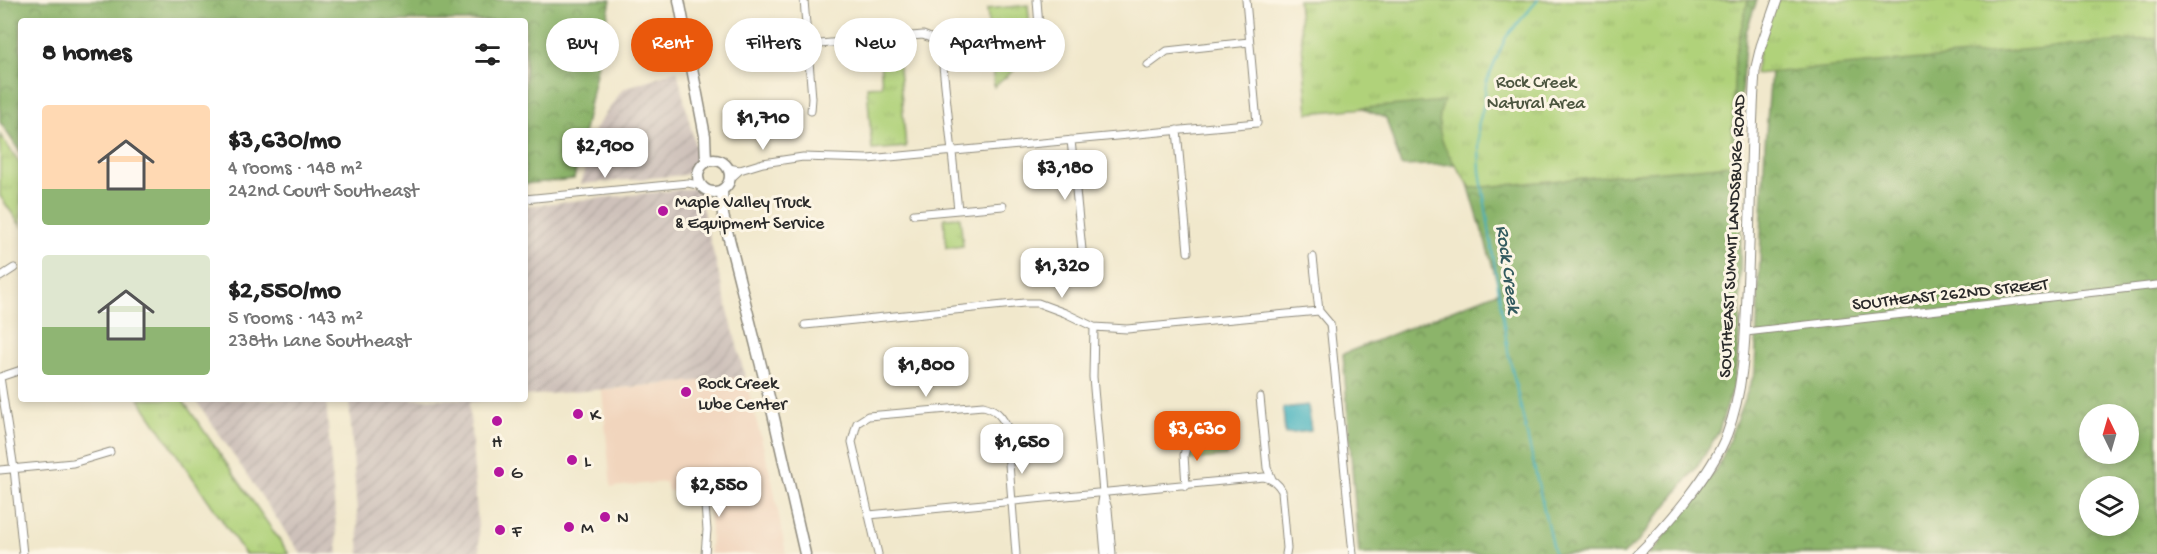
<!DOCTYPE html>
<meta charset="utf-8">
<style>
body{margin:0;font-family:"Gochi Hand",sans-serif;background:#f2f2f2;color:#222;height:100vh;display:flex;flex-direction:column;font-size:22px;white-space:nowrap}
*{box-sizing:border-box;margin:0}
p{font-size:20px;color:#767676}
.icon{flex:none;width:33px;height:33px;fill:none;stroke:currentColor;stroke-width:2;stroke-linecap:round;stroke-linejoin:round}
.map{position:relative;flex:1;overflow:hidden}
.panel{position:absolute;left:18px;top:18px;width:510px;height:384px;display:flex;flex-direction:column;background:#fff;border-radius:6px;box-shadow:0 3px 9px #0003}
.panel>*{flex:none}
.banner{position:absolute;left:546px;top:18px;width:570px;height:54px;display:flex;gap:12px}
.needle{width:39px;rotate:355deg}
.tools{position:absolute;left:2079px;top:404px;display:grid;gap:12px}
.tools a{display:grid;place-items:center;width:60px;height:60px;border-radius:50%;background:#fff;box-shadow:0 3px 9px #0003;font-size:30px}
.price{position:absolute;translate:-50% -51px;padding:0 14px;border-radius:12px;background:#fff;color:#222;font-size:20px;line-height:39px;filter:drop-shadow(0 2px 3px #0008)}
.price::after{content:'';position:absolute;left:50%;top:36px;width:18px;height:14px;margin-left:-9px;background:inherit;clip-path:polygon(0 0,100% 0,50% 100%)}
.price.on{background:#ea580c;color:#fff}
ul{padding:0;list-style:none}
li{display:flex;align-items:center;gap:18px;height:150px;padding:0 24px}
li span{display:grid;place-items:center;flex:none;width:168px;height:120px;border-radius:6px;color:#555}
li>.icon{margin-inline-start:auto}
span .icon{width:72px;height:72px;fill:#fffc;stroke-width:1}
li b{font-size:26px}
h2{display:flex;justify-content:space-between;align-items:center;height:72px;padding:0 24px;font-size:26px}
.tag{padding:0 21px;border-radius:27px;background:#fff;box-shadow:0 3px 9px #0003;font-size:21px;line-height:54px}
.tag.on{background:#ea580c;color:#fff}
.map>svg:first-child{display:block}
.built{fill:#f1d5bd}
.industrial{fill:url(#industrial-furrows)}
.forest{fill:url(#forest-crowns);stroke:#5c704a;stroke-width:1.5;fill-rule:evenodd}
.park{fill:url(#park-tufts);stroke:#6e7e52;stroke-width:1.5}
.water{fill:#41b0bd;stroke:#366e74;stroke-width:1.5}
.lines{fill:none;stroke-linecap:round;stroke-linejoin:round}
.stream{stroke:#41b0bd;stroke-width:2}
.street-casing{stroke:#8e8a7c;stroke-width:9}
.secondary-casing{stroke:#8e8a7c;stroke-width:11}
.primary-casing{stroke:#8e8a7c;stroke-width:13}
.street{stroke:#fff;stroke-width:7}
.secondary{stroke:#fff;stroke-width:9}
.primary{stroke:#fff;stroke-width:10}
.poi-dot{fill:#b5179e;stroke:#fcf5e5;stroke-width:2}
.labels{text-anchor:middle;stroke-width:6;stroke-linejoin:round;paint-order:stroke}
.park-label{font-size:18px;fill:#4c553f;stroke:#fcf5e5}
.poi-label{font-size:18px;fill:#2b2b2b;stroke:#fcf5e5;text-anchor:start}
.street-label{font-size:18px;fill:#2b2b2b;stroke:#fcf5e5}
.water-label{font-size:20px;font-style:italic;fill:#335a5e;stroke:#fcf5e5}
</style>
<div class="map">
<svg width="2157" height="554" viewBox="0 0 2157 554">
<defs>
<pattern id="industrial-furrows" width="10" height="10" patternUnits="userSpaceOnUse" patternTransform="scale(1.5)"><rect width="10" height="10" fill="#cec1ba"/><path d="M-1 1l2-2M0 10L10 0M9 11l2-2" fill="none" stroke="#b1a6a0"/></pattern>
<pattern id="forest-crowns" width="20" height="18" patternUnits="userSpaceOnUse" patternTransform="scale(1.5)"><rect width="20" height="18" fill="#8cb46a"/><path d="M2 6a3 3 0 1 1 6 0M12 15a3 3 0 1 1 6 0" fill="none" stroke="#739357"/></pattern>
<pattern id="park-tufts" width="24" height="20" patternUnits="userSpaceOnUse" patternTransform="scale(1.5)"><rect width="24" height="20" fill="#b0d27a"/><path d="M3 7l-1-3M5 7V3M7 7l1-3M15 17l-1-3M17 17v-4M19 17l1-3" fill="none" stroke="#98b46a"/></pattern>
</defs>
<rect width="100%" height="100%" fill="#fcf5e5"/>
<filter id="ink" filterUnits="userSpaceOnUse"><feTurbulence type="fractalNoise" baseFrequency=".0167" numOctaves="2"/><feDisplacementMap in="SourceGraphic" scale="12" xChannelSelector="R" yChannelSelector="G"/><feConvolveMatrix kernelMatrix="1 2 1 2 8 2 1 2 1" color-interpolation-filters="sRGB"/></filter>
<filter id="wash" filterUnits="userSpaceOnUse"><feTurbulence type="fractalNoise" baseFrequency=".008" numOctaves="4" result="noise"/><feDisplacementMap in="SourceGraphic" scale="24" xChannelSelector="R" yChannelSelector="G"/><feGaussianBlur stdDeviation="1.35" result="paint"/><feColorMatrix in="noise" values="0 0 0 0 0 0 0 0 0 0 0 0 0 0 0 0 0 1.4 0 .05"/><feComposite in="paint" operator="in"/></filter>
<g filter="url(#wash)">
<rect width="100%" height="100%" fill="#f1e8cc"/>
<path class="built" d="M 745,377 L 772,480 L 786,554 L 710,554 L 711,529 L 708,487 L 668,491 L 666,482 L 611,487 L 602,390 Z"/>
<path class="industrial" d="M 677,70 L 698,158 L 694,171 L 684,175 L 581,184 L 594,130 L 623,89 Z
M 697,188 L 745,377 L 525,396 L 525,206 Z
M 195,399 L 326,399 L 338,554 L 301,554 Z
M 349,399 L 497,399 L 469,402 L 480,554 L 360,554 Z"/>
<path class="forest" d="M 0,0 L 611,0 L 574,179 L 525,184 L 525,21 L 21,21 L 21,153 L 0,122 Z
M 1308,0 L 1757,0 L 1746,32 L 1741,95 L 1740,325 L 1734,386 L 1718,433 L 1699,464 L 1638,542 L 1623,554 L 1359,554 L 1343,354 L 1500,291 L 1462,164 L 1401,166 L 1386,118 L 1317,91 Z
M 2157,0 L 2157,554 L 1648,554 L 1656,547 L 1719,466 L 1755,372 L 1765,145 L 1773,47 ZM 2090,414 L 2128,414 L 2128,453 L 2090,453 ZM 2090,486 L 2128,486 L 2128,525 L 2090,525 Z"/>
<path class="park" d="M 1298,0 L 1748,0 L 1735,55 L 1731,165 L 1471,188 C 1452,158 1429,138 1444,101 L 1308,113 Z
M 1771,0 L 2157,0 L 2157,38 L 1755,74 L 1763,25 Z
M 1028,5 L 1030,29 L 1023,49 L 1026,60 L 994,87 L 987,9 Z
M 897,46 L 906,147 L 872,150 L 867,87 L 882,86 L 879,47 Z
M 0,135 L 21,165 L 21,226 L 0,196 Z
M 960,217 L 963,246 L 946,248 L 944,218 Z
M 139,399 L 182,399 L 289,554 L 245,554 Z
M 1223,421 L 1226,456 L 1190,460 L 1192,453 C 1205,446 1208,440 1204,426 L 1209,422 Z"/>
<path class="water" d="M 1308,405 L 1311,431 L 1285,434 L 1283,408 Z"/>
<g class="lines">
<path class="stream" d="M 1538,0 L 1506,37 L 1486,83 L 1484,104 L 1478,126 L 1480,171 L 1508,351 L 1554,554"/>
</g>
</g>
<g filter="url(#ink)">
<g class="lines">
<g class="street-casing">
<path id="street" d="M 804,0 L 812,98 L 811,111
M 1037,0 L 1041,54
M 808,45 L 923,35 L 938,41 L 941,47 L 958,210
M 1148,65 L 1167,51 L 1249,42
M 1177,130 L 1188,252
M 1071,140 L 1083,260
M 728,168 L 740,170 L 763,163 L 803,157 L 868,159 L 1257,123 L 1246,0
M 730,179 L 740,170
M 525,199 L 688,183 L 702,186
M 914,214 L 1003,206
M 1313,257 L 1319,311 L 1330,324 L 1353,554
M 0,277 L 14,268
M 805,325 L 1024,303 L 1038,303 L 1065,313 L 1094,327 L 1127,329 L 1319,311
M 1094,327 L 1093,377 L 1103,493 L 1108,509 L 1112,554
M 1746,332 L 2157,285
M 0,377 L 14,469 L 23,554
M 0,377 L 21,370
M 1260,397 L 1267,468 L 1272,479
M 0,470 L 73,463 L 110,452
M 703,481 L 707,530 L 705,554
M 1186,486 L 1184,455 L 1189,436
M 1103,496 L 1101,509 L 1105,554
M 869,515 L 1264,477 C 1273,479 1278,483 1282,491 L 1287,548 L 1286,554
M 878,554 L 852,442 L 857,423 L 868,416 L 983,406 C 995,409 1000,414 1006,425 L 1016,554"/>
</g>
<g class="secondary-casing">
<path id="secondary" d="M 1638,554 C 1668,525 1712,473 1727,434 C 1744,389 1745,341 1747,294 C 1751,220 1750,145 1755,71 L 1761,46 L 1777,0"/>
</g>
<g class="primary-casing">
<path id="primary" d="M 679,0 L 705,136 L 706,162
M698 176a16 16 0 1 1 32 0a16 16 0 1 1-32 0Z
M 722,190 L 723,215 L 771,405 L 805,554"/>
</g>
<use href="#street" class="street"/>
<use href="#secondary" class="secondary"/>
<use href="#primary" class="primary"/>
</g>
</g>
<g class="poi-dot">
<circle cx="663" cy="211" r="6"/>
<circle cx="686" cy="392" r="6"/>
<circle cx="578" cy="414" r="6"/>
<circle cx="497" cy="421" r="6"/>
<circle cx="572" cy="460" r="6"/>
<circle cx="499" cy="472" r="6"/>
<circle cx="605" cy="517" r="6"/>
<circle cx="569" cy="527" r="6"/>
<circle cx="500" cy="530" r="6"/>
</g>
<g class="labels">
<g class="park-label">
<text x="1536" y="87">Rock Creek<tspan x="1536" dy="21">Natural Area</tspan></text>
</g>
<g class="poi-label">
<text x="675" y="207">Maple Valley Truck<tspan x="675" dy="21">&amp; Equipment Service</tspan></text>
<text x="698" y="388">Rock Creek<tspan x="698" dy="21">Lube Center</tspan></text>
<text x="590" y="420">K</text>
<text x="497" y="447" text-anchor="middle">H</text>
<text x="584" y="466">L</text>
<text x="511" y="478">G</text>
<text x="617" y="523">N</text>
<text x="581" y="533">M</text>
<text x="512" y="536">F</text>
</g>
<g class="street-label">
<text transform="translate(1731 236) rotate(-87)" y="6">SOUTHEAST SUMMIT LANDSBURG ROAD</text>
<text transform="translate(1950 293) rotate(-6)" y="6">SOUTHEAST 262ND STREET</text>
</g>
<g class="water-label">
<text transform="translate(1510 269) rotate(82)" y="7">Rock Creek</text>
</g>
</g>
</svg>
<div class="tools">
<a><svg class="needle" viewBox="-14 -14 28 28"><path d="M0-13l5 13h-10z" fill="#e53935"/><path d="M0 13l5-13h-10z" fill="#767676"/></svg></a>
<a><svg class="icon" aria-label="layers" viewBox="0 0 24 24"><path d="M12 4l9 5-9 5-9-5zM3 14l9 5 9-5"/></svg></a>
</div>
<b class="price" style="left:763px;top:151px">$1,710</b>
<b class="price" style="left:605px;top:179px">$2,900</b>
<b class="price" style="left:1065px;top:201px">$3,180</b>
<b class="price" style="left:1062px;top:299px">$1,320</b>
<b class="price" style="left:926px;top:398px">$1,800</b>
<b class="price on" style="left:1197px;top:462px">$3,630</b>
<b class="price" style="left:1022px;top:475px">$1,650</b>
<b class="price" style="left:719px;top:518px">$2,550</b>
<div class="banner">
<a class="tag">Buy</a>
<a class="tag on">Rent</a>
<a class="tag">Filters</a>
<a class="tag">New</a>
<a class="tag">Apartment</a>
</div>
<section class="panel">
<h2>8 homes<svg class="icon" aria-label="filters" viewBox="0 0 24 24"><path d="M4 7h16M4 17h16"/><circle cx="9" cy="7" r="2"/><circle cx="15" cy="17" r="2"/></svg></h2>
<ul>
<li><span style="background:linear-gradient(#ffd9b3 70%,#8fb573 0)"><svg class="icon" aria-label="home" viewBox="0 0 24 24"><path d="M3 11l9-7 9 7M6 9v11h12V9"/></svg></span><div><b>$3,630/mo</b><p>4 rooms · 148 m²</p><p>242nd Court Southeast</p></div></li>
<li><span style="background:linear-gradient(#dfe7d0 60%,#8fb573 0)"><svg class="icon" aria-label="home" viewBox="0 0 24 24"><path d="M3 11l9-7 9 7M6 9v11h12V9"/></svg></span><div><b>$2,550/mo</b><p>5 rooms · 143 m²</p><p>238th Lane Southeast</p></div></li>
</ul>
</section>
</div>
